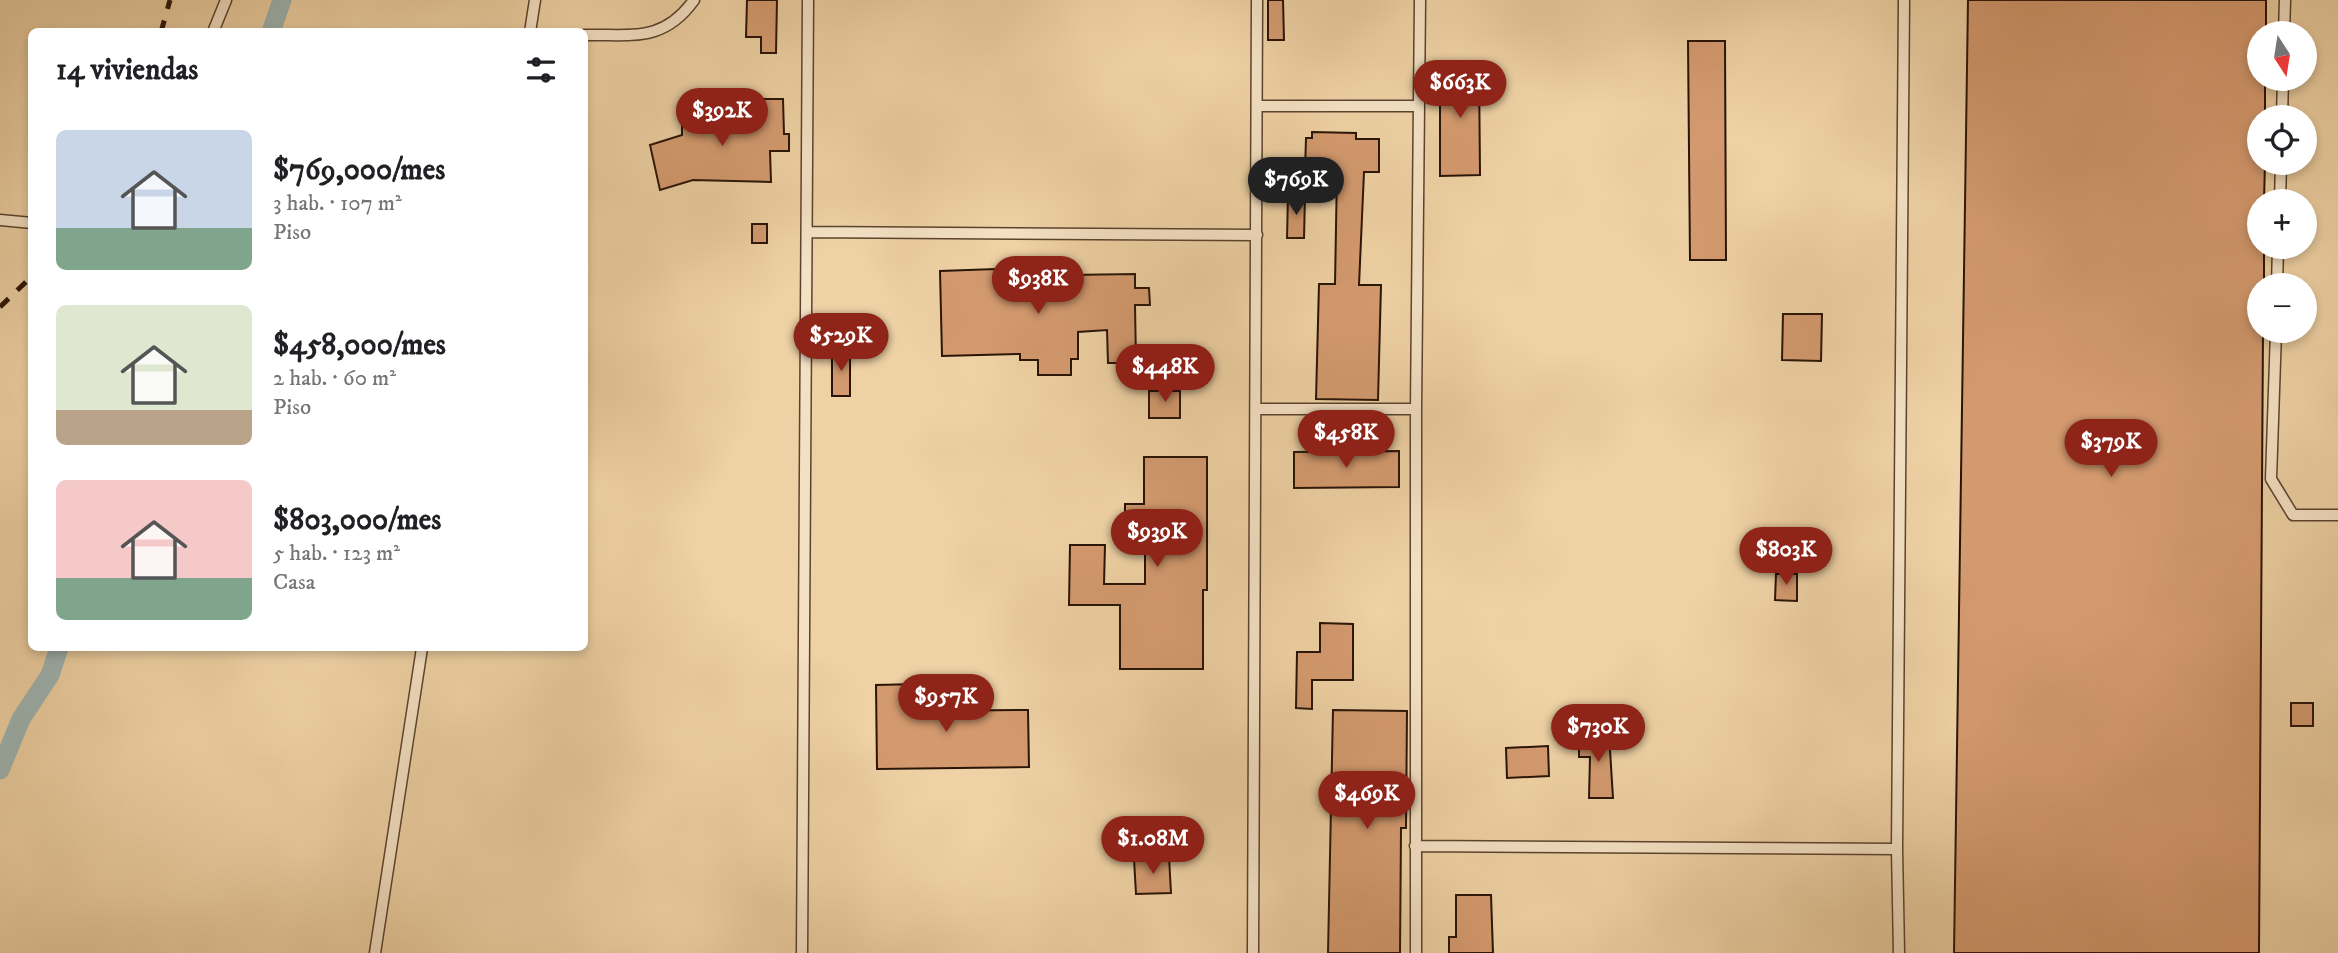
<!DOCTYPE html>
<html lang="es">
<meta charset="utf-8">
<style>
body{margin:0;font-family:"IM FELL DW Pica",serif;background:#f6f6f6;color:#202124;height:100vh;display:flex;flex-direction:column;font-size:26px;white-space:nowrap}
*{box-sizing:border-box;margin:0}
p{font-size:23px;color:#757577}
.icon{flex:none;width:38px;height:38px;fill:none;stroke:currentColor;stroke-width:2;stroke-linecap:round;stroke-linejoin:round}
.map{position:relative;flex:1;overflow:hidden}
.panel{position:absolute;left:28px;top:28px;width:560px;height:623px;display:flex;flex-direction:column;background:#fff;border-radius:10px;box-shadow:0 4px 10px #0003}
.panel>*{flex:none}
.needle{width:46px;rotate:168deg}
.fabs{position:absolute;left:2247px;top:21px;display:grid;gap:14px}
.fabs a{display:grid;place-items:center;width:70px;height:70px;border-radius:50%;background:#fff;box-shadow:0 4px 10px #0003;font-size:35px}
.price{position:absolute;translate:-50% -60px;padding:0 16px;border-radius:24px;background:#8f2418;color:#fff;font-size:23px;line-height:46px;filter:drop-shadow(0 2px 4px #0008)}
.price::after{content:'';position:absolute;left:50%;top:42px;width:21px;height:16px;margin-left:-10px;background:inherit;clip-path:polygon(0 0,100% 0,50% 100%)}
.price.on{background:#222;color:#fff}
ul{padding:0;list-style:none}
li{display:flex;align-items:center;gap:21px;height:175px;padding:0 28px}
li span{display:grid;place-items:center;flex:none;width:196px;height:140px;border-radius:10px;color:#555}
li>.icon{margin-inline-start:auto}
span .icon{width:84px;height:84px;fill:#fffc;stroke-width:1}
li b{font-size:30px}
h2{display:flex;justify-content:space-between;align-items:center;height:84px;padding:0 28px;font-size:30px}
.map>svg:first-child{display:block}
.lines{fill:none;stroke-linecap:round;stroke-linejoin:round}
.canal{stroke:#9eb4b2;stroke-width:19}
.building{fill:#d49a6f;stroke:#291407;stroke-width:2}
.service-casing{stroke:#5a432e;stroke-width:13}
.service{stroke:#f4e1c4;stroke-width:10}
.rail{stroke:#291407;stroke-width:5;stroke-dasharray:12 12;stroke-linecap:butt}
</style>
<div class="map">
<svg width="2338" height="953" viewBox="0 0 2338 953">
<rect width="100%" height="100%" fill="#eed1a4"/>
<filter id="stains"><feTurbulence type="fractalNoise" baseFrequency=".00286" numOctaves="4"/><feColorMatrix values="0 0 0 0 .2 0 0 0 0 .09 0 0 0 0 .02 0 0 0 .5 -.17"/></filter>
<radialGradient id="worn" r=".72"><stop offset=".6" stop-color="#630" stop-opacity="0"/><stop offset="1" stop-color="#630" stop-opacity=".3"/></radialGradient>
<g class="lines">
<path class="canal" d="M 271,32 L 282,0
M 0,770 L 21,719 L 50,675 L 59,648"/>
</g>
<path class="building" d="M 747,0 L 777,0 L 776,53 L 761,53 L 761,37 L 746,37 Z
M 1268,0 L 1283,0 L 1284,40 L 1268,40 Z
M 1968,0 L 2266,0 L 2266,33 L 2259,33 L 2259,79 L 2265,79 L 2265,117 L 2259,117 L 2259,163 L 2265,163 L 2264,201 L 2259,201 L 2259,247 L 2264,247 L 2264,285 L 2259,285 L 2259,331 L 2263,331 L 2259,953 L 1954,953 Z
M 1688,41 L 1725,41 L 1726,260 L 1690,260 Z
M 1440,65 L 1479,65 L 1480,175 L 1440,176 Z
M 760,99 L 783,99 L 784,134 L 789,134 L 789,151 L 770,151 L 771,182 L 693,180 L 660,190 L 650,145 L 682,135 L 682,104 L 697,104 L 697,119 L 760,122 Z
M 1312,132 L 1356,133 L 1356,139 L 1379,139 L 1379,172 L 1364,172 L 1359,285 L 1381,285 L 1378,400 L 1316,399 L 1319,284 L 1335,284 L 1337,171 L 1305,171 L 1306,138 L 1312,138 Z
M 1288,195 L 1305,195 L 1304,238 L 1287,238 Z
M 752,224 L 767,224 L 767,243 L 752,243 Z
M 996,269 L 996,276 L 1135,274 L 1135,288 L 1149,288 L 1150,305 L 1135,305 L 1136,363 L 1108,363 L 1107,330 L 1078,332 L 1078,359 L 1071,359 L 1071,375 L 1038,375 L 1038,360 L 1020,360 L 1020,354 L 942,356 L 940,271 Z
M 1783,314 L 1822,314 L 1821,361 L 1782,360 Z
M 832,349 L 850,350 L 850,396 L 832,396 Z
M 1149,391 L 1180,391 L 1180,418 L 1149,418 Z
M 1399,451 L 1399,487 L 1294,488 L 1294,452 Z
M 1144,457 L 1207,457 L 1207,590 L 1203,590 L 1203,669 L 1120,669 L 1120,605 L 1069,605 L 1070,545 L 1105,545 L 1104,584 L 1145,584 L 1145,539 L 1125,539 L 1125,504 L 1144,504 Z
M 1776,574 L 1797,574 L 1797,601 L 1775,600 Z
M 1320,623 L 1353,624 L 1353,680 L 1312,680 L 1312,709 L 1296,708 L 1297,652 L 1320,652 Z
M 919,684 L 920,711 L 1028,710 L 1029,767 L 877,769 L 876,685 Z
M 2291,703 L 2313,703 L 2313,726 L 2291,726 Z
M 1333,710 L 1407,711 L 1406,828 L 1401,828 L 1400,953 L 1328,953 Z
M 1609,734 L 1613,798 L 1589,798 L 1590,757 L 1579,757 L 1579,735 Z
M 1548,746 L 1549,776 L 1507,778 L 1506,748 Z
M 1169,857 L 1171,893 L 1136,894 L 1134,859 Z
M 1456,895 L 1491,895 L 1493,953 L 1449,953 L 1449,937 L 1456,937 Z"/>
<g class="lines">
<g class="service-casing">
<path id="service" d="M 213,32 L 226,0
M 530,32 L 535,0
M 2284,33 L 2285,0
M 584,35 C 632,34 663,43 694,0
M 1257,106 L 1418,106
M 2282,117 L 2283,79
M 2280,201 L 2281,163
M 0,220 L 32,223
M 807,232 L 1257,235
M 2277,285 L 2278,247
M 2276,331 L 2271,479 L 2293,515 L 2338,515
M 1257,409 L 1416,409
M 1415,846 L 1897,849
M 375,953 L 422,648
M 802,953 L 808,0
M 1253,953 L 1257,0
M 1416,953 L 1416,409 L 1420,0
M 1899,953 L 1897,849 L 1904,0"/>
</g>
<use href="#service" class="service"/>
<path class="rail" d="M 161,32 L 170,0
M 0,307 L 32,276"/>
</g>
<rect width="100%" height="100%" filter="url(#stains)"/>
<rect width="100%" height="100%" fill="url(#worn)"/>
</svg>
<div class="fabs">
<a><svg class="needle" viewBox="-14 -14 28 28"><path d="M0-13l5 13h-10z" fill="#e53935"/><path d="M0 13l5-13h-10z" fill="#757577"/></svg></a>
<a><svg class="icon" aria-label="locate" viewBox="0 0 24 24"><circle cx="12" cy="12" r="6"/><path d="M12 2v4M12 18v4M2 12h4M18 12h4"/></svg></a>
<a>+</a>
<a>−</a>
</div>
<b class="price" style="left:1460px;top:120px">$663K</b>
<b class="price" style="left:722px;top:148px">$392K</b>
<b class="price on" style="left:1296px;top:217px">$769K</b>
<b class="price" style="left:1038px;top:316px">$938K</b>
<b class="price" style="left:841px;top:373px">$529K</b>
<b class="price" style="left:1165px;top:404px">$448K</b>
<b class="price" style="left:1346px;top:470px">$458K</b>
<b class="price" style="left:2111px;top:479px">$379K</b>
<b class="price" style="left:1157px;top:569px">$939K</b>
<b class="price" style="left:1786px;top:587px">$803K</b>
<b class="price" style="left:946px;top:734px">$957K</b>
<b class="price" style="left:1598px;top:764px">$730K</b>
<b class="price" style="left:1367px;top:831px">$469K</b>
<b class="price" style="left:1153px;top:876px">$1.08M</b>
<section class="panel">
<h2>14 viviendas<svg class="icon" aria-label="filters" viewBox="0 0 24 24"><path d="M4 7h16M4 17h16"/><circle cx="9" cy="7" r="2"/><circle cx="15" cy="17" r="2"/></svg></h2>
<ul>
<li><span style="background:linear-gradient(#c9d6e8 70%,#7fa58c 0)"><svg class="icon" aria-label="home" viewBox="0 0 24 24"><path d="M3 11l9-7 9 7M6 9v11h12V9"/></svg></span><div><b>$769,000/mes</b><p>3 hab. · 107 m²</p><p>Piso</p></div></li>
<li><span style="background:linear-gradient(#dfe7d0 75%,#b9a48a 0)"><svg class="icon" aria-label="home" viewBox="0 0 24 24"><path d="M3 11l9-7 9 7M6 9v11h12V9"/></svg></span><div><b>$458,000/mes</b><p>2 hab. · 60 m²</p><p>Piso</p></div></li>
<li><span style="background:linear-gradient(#f6c9c9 70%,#7fa58c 0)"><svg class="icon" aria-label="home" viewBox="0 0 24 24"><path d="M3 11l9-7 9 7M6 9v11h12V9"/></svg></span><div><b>$803,000/mes</b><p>5 hab. · 123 m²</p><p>Casa</p></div></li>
</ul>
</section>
</div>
